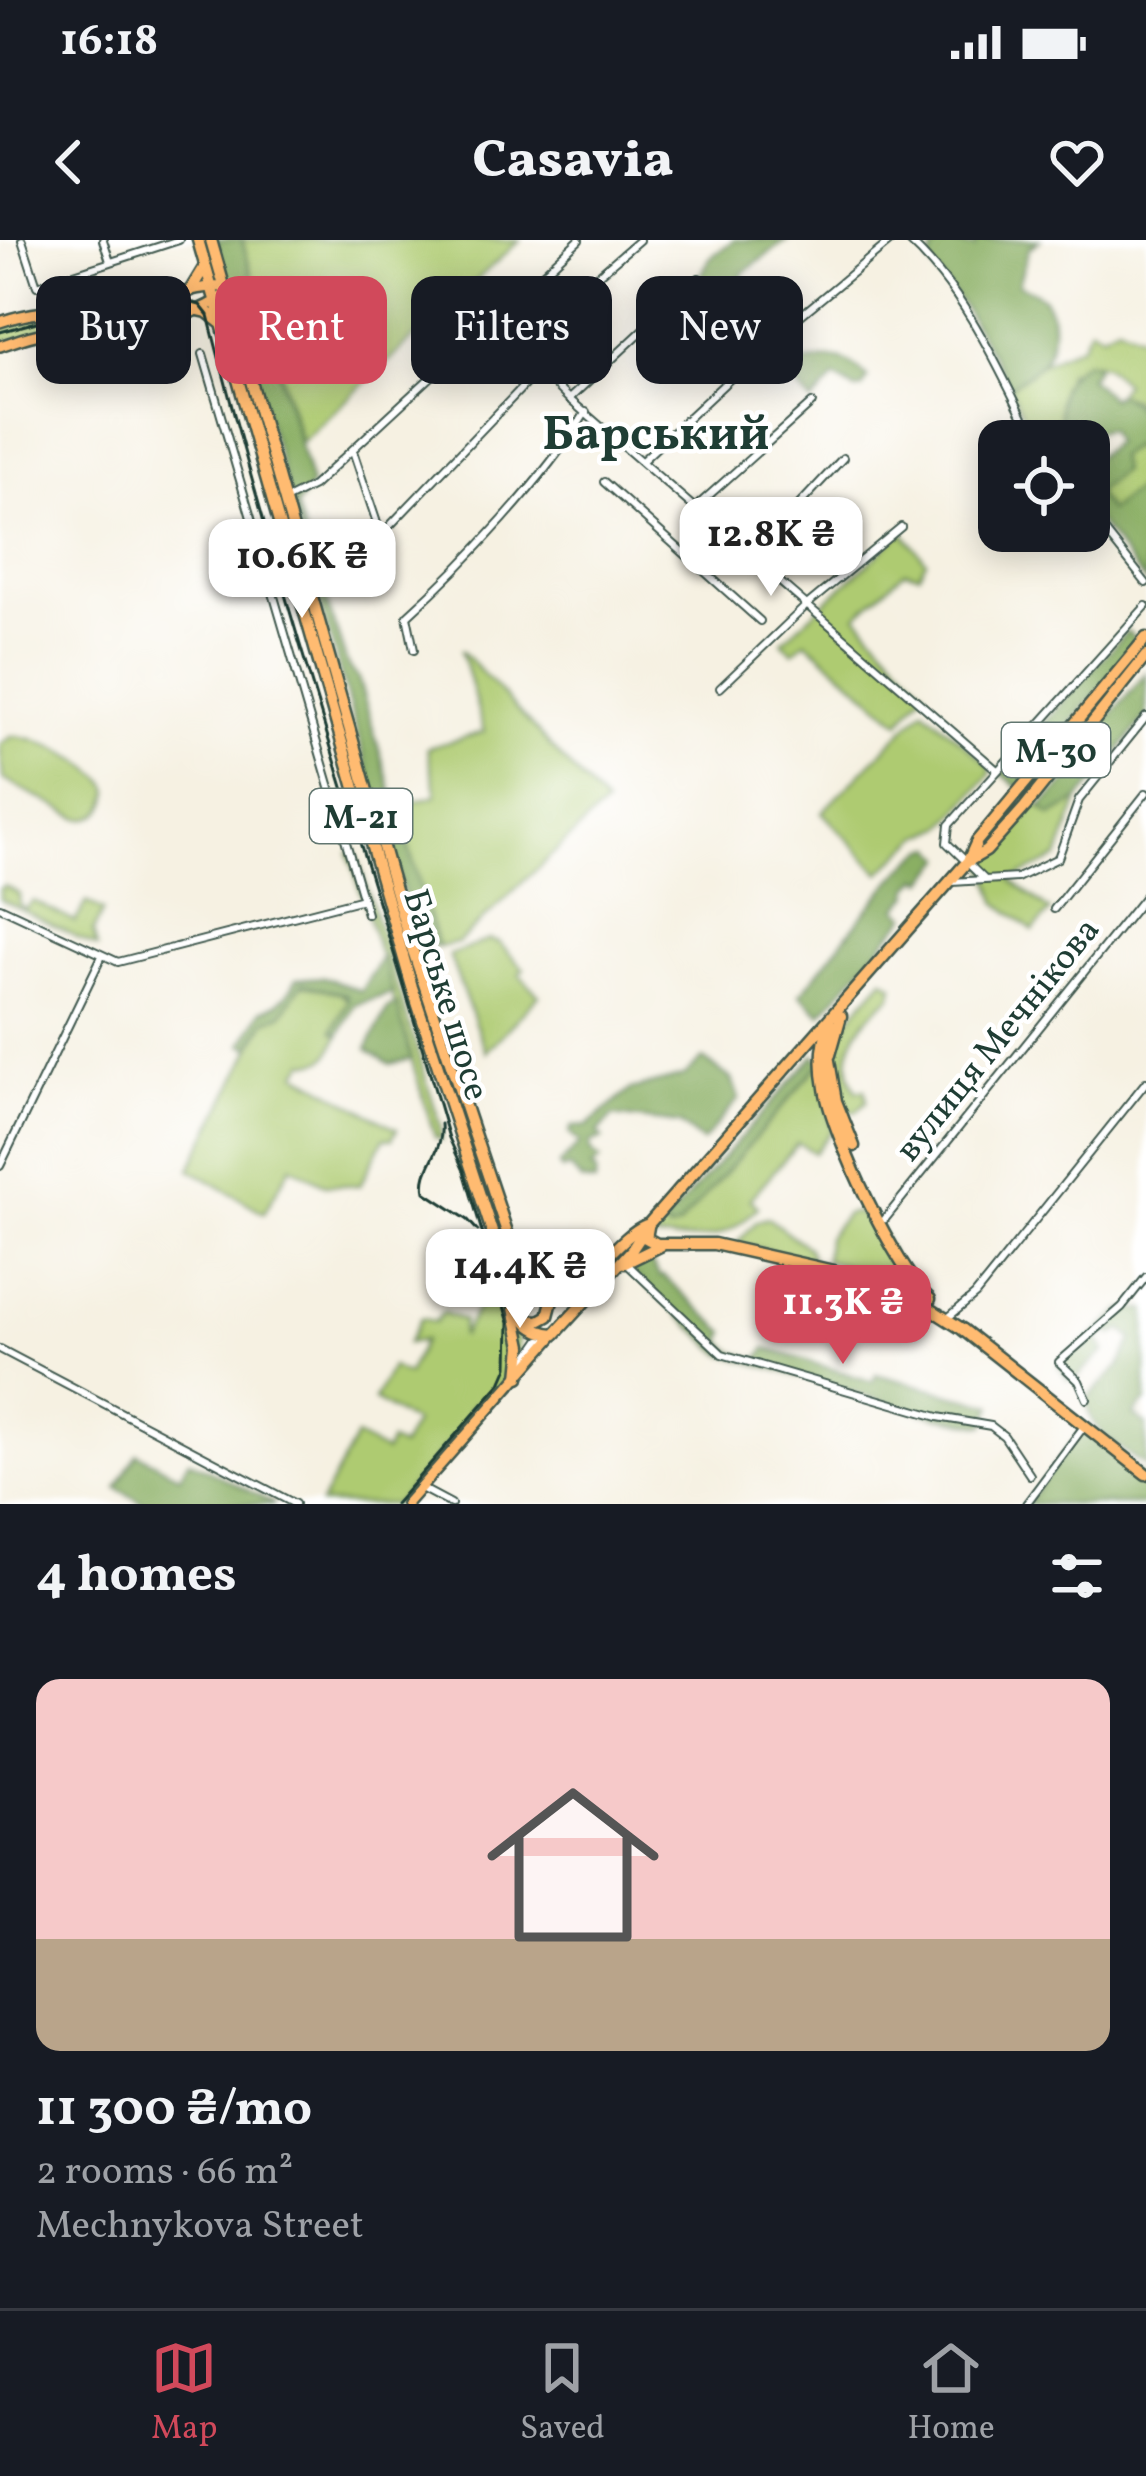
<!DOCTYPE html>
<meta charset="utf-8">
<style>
body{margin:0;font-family:Vollkorn,serif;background:#20242c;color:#f1f3f6;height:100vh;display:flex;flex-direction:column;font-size:45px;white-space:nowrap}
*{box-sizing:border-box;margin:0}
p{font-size:39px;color:#9ea1a6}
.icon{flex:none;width:66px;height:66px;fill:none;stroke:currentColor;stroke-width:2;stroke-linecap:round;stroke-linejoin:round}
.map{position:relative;height:1264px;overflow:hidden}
.details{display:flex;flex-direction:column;background:#171b24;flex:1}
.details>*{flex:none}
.hud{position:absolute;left:36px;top:36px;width:1074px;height:108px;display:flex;gap:24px}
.controls{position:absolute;left:978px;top:180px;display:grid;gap:24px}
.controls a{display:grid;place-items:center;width:132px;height:132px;border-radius:24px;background:#171b24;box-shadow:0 6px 30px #0003;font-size:60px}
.price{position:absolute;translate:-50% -102px;padding:0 27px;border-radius:24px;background:#fff;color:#222;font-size:39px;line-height:78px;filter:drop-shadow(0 3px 6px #0008)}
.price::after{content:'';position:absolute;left:50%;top:72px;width:36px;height:27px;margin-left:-18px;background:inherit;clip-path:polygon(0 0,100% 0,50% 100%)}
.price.on{background:#d1495b;color:#fff}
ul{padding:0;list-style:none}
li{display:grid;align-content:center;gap:24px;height:636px;padding:0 36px}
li+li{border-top:3px solid #363941}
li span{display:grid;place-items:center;height:372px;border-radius:24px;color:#555}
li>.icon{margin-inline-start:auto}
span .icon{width:216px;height:216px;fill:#fffc;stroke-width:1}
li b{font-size:51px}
h2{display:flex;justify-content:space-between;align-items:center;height:144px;padding:0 36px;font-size:51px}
.pill{padding:0 42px;border-radius:24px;background:#171b24;box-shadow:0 6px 30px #0003;font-size:42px;line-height:108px}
.pill.on{background:#d1495b;color:#fff}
.status{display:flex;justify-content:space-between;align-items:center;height:84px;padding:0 60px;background:#171b24;direction:ltr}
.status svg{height:33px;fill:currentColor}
header{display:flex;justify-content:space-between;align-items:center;height:156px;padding:0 36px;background:#171b24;font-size:54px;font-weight:800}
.menu{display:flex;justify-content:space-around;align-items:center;height:168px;border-top:3px solid #363941;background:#171b24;font-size:33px;color:#9ea1a6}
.menu a{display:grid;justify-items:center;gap:6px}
.menu .on{color:#d1495b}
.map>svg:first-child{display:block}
.green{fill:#aecb71;stroke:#668452;stroke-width:3}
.forest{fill:#8aaf63;stroke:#54764c;stroke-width:3}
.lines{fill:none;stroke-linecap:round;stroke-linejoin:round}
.minor-casing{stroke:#3f584e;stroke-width:10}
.major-casing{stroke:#3f584e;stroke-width:14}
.highway-casing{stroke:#3f584e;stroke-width:15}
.minor{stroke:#fff;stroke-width:6}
.major{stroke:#ffbb71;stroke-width:9}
.highway{stroke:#ffbb71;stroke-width:10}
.tram{stroke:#1f3d34;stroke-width:3}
.labels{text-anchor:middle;stroke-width:9;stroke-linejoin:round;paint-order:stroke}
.shield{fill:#fff;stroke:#627771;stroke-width:3}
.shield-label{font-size:33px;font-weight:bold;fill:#1f3d34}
.street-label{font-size:36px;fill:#1f3d34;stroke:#fff}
.district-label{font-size:48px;font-weight:bold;fill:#1f3d34;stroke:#fff}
</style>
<div class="status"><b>16:18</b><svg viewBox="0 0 49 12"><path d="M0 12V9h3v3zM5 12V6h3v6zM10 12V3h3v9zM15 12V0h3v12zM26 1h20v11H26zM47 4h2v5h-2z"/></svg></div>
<header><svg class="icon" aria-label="back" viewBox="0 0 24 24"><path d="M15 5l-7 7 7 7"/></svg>Casavia<svg class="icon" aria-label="heart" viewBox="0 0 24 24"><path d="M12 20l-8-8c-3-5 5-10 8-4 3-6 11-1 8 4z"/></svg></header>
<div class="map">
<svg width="1146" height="1264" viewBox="0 0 1146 1264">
<rect width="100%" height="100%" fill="#fff"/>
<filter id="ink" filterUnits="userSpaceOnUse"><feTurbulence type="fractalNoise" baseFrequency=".00833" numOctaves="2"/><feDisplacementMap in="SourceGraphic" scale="24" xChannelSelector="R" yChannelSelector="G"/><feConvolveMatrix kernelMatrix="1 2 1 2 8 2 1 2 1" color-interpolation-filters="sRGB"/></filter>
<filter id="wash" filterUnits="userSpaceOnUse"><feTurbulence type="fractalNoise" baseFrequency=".004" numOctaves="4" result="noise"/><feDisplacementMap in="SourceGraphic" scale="48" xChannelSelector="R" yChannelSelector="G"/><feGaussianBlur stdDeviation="2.7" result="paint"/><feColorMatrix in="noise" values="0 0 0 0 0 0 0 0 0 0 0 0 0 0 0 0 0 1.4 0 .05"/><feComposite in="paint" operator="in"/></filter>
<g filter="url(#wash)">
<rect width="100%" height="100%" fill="#f6f1e2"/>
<path class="green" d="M 242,0 L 520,0 L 301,202 Z
M 148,67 L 150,78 L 0,102 L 0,86 C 48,70 98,74 148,67 Z
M 1118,85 L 1146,98 L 1146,178 L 1134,160 L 1117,153 L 1124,143 L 1106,126 L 1091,122 L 1067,132 L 1060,180 L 1041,188 L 1047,201 L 1035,201 L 1010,147 L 1040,124 L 1082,104 L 1090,87 L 1102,93 Z
M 1134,204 L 1146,221 L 1146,262 L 1144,259 L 1109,271 L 1095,252 L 1120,231 L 1118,217 Z
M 903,292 L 926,321 L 919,334 L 905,331 L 857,375 L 925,450 L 900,482 L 806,401 L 793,412 L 782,401 Z
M 461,410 L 605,565 L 458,703 L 438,707 L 397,567 L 437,555 L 427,508 L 484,492 Z
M 924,469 L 990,526 L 990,535 L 944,587 L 921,596 L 880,633 L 822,572 Z
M 13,496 C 36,495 105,528 110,551 C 108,569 97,581 79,578 L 3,539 L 0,504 Z
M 1079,560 L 1058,618 L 1011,640 L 1050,671 L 1033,691 L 997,662 L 985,624 L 1036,564 L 1052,575 Z
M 355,611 L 440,884 L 441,899 L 435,897 L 349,613 Z
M 4,646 L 19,654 L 20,666 L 25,669 L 33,661 L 75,682 L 87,662 L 103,671 L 93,691 L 97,707 L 0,659 L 0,648 Z
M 489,700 L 499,703 L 524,729 L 519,734 L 539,755 L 486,812 L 449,715 Z
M 884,739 L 894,745 L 892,756 C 861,779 834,813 857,851 L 865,849 L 867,861 L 857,871 L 848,872 C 840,860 839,848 837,834 C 832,786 856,772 884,739 Z
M 301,744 L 338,750 L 348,761 L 333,791 L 339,795 C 330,814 328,825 305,822 L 297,833 L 397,889 L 392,899 L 384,898 L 360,945 L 326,945 L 291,926 L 264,973 L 190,929 L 265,782 L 283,773 Z
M 821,822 L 832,890 L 814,913 L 798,903 L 750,959 L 758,967 C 727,1000 701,1002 656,999 L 653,993 L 667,976 L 665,985 L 678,987 Z
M 857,972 L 879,988 L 898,1029 L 896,1035 L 888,1037 L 825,1020 L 827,997 L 846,974 Z
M 768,978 L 808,1008 L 812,1021 L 737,1003 L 757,981 Z
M 500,1041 L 518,1097 L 517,1127 L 483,1166 L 475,1163 L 470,1168 L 472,1177 L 395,1264 L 320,1264 L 356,1197 L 385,1212 L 390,1202 L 401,1207 L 414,1183 L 374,1160 L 391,1127 L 407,1134 L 424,1100 L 408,1103 L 421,1078 L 435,1082 L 443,1072 L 463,1080 L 461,1097 L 491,1044 Z"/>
<path class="forest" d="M 216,0 L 242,0 L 311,245 L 296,267 L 348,427 L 358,438 L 438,707 L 423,705 L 416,698 Z
M 734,0 L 787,0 L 742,34 C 739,74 769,102 799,124 C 834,118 842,112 868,138 L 862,148 L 856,150 L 835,137 L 812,163 L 699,38 L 711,17 Z
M 937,0 L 975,8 L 975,0 L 1040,0 L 1029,8 L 1018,44 C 1025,48 1037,52 1043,58 C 1057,74 1054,107 1041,123 C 1033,132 1020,139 1010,147 L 963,66 L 929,22 Z
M 1085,121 L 1098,125 L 1089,137 L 1110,158 L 1117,153 C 1146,166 1146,190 1146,221 L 1133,205 L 1118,217 L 1121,231 L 1095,253 L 1109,271 L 1138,248 L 1144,255 L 1146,343 L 1089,271 L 1089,223 L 1114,202 L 1108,189 L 1047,201 L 1041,188 L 1060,180 C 1055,153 1063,135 1085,121 Z
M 1127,391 L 1139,402 L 1018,547 L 1000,532 Z
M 1146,433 L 1146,477 L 1079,560 L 1051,576 L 1041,567 L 1083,526 L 1081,523 L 1094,508 L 1096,494 Z
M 935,607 L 945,618 L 925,641 L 920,638 L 910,648 L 910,655 L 898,668 L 907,676 L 821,774 L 800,754 C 825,728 906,608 935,607 Z
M 382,716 L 393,753 L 355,765 L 339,795 L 333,791 L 348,761 L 346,754 L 302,744 L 283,773 L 265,782 L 250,808 L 243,804 L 261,771 C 276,766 290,755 296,739 L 324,737 L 361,751 Z
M 397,764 L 412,819 L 390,824 L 367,809 L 388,768 Z
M 815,815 L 821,822 L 678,987 L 668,991 L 665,985 L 669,978 Z
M 703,819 L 732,839 L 739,859 L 702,902 L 680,884 L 613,876 L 598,893 L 603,898 L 590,903 L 590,911 L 600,920 L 591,928 L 596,932 L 595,943 L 582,941 L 569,927 L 562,930 L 559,926 L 580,903 L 569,893 L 572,887 L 587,886 L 630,850 L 684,836 Z
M 647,1016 L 660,1037 L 663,1036 L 726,1092 L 723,1101 L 734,1112 L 758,1120 L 766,1108 L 873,1142 L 876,1134 L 993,1165 L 985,1185 L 938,1177 L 722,1114 L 629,1030 Z
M 1123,1070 L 1146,1070 L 1146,1161 L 1134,1175 L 1146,1185 L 1146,1227 C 1123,1209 1085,1191 1087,1159 L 1119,1127 L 1133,1099 L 1122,1090 L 1113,1095 L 1110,1091 L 1097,1098 L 1105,1111 L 1077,1138 L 1068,1140 L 1058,1126 Z
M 1083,1188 L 1146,1239 L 1146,1264 L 1026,1264 Z
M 137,1213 L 180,1236 L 189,1220 L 275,1264 L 145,1264 L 117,1248 Z"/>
</g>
<g filter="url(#ink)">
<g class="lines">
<g class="minor-casing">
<path id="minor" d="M 22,0 L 37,46 L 179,0
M 103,0 L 110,21
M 908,0 C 967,53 1000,132 1035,201
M 800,76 L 892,0
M 481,90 C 514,94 545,138 569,159 L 997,530
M 514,107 L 639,0
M 203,114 L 367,674
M 569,159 L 699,38
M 353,211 L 381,295 L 537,132
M 643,220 L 764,107
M 604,242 L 760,381
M 285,260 L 313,246 L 579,0
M 697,266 L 812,163
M 1089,271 L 1146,343
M 752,315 L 843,218
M 414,410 L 407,376 C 466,323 544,239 586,172
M 720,448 L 808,364 L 901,287
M 983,638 L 947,603 L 949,585 L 1146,366
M 952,642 L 1017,638 L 1058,618 L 1079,560 L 1146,477
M 0,667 L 118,722 L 363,659
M 1054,669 L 1146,553
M 0,926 L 101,718
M 885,979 L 1146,655
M 625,1022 L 722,1114 L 938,1177 L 991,1186 L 1004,1196 L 1030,1235
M 950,1076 L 975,1055 L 1146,842
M 0,1109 L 295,1264
M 524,1123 L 540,1100 L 550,1101
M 1087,1159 L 1079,1141 L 1059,1122 L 1122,1067 L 1146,1037
M 421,1248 L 451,1264
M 1026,1264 L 1085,1185"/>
</g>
<g class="major-casing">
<path id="major" d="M 0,82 C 46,66 94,71 141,64 C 169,60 195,44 224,47
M 0,106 C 15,101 30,95 45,93 C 95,86 187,89 226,53
M 406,1264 L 555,1094"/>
</g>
<g class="highway-casing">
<path id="highway" d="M 198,0 L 412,747 L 510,1047 C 519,1071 526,1093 555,1094 L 631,1011 L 649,984
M 211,0 L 409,699 L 521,1034 C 568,1093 605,1002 646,985
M 190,51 L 204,28
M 194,69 L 207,72 L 222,84
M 969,619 L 977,601 L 1146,398
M 830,783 C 821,804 821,826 825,848 C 831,892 897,1032 930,1059
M 827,809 L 836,861 L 854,906
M 830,815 L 841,776
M 646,987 L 967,622 L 986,611 L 1025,567 L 1146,416
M 648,987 L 646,998 L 657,1004 L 714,1004 L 891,1044 L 962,1089 L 1146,1234
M 625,1023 L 662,1005
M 514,1068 L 522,1106 L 519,1137
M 525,1080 L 539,1081 L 548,1076 L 553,1057"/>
</g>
<use href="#minor" class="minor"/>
<use href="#major" class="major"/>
<use href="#highway" class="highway"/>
<path class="tram" d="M 0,92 L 44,80 L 132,74 L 185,61 L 200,65 L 208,75 C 278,352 369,623 449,898 L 464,931 L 509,1083 L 508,1127 L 501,1143 L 395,1264
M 441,884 C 444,913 420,927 425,952 L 468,980 L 478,991"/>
</g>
</g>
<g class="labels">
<g class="shield">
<rect x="1002" y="483" width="108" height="54" rx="9"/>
<rect x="310" y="549" width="102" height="54" rx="9"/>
</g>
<g class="shield-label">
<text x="1056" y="522">М-30</text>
<text x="361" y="588">М-21</text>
</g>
<g class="street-label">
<text transform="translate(448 754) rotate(73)" y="13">Барське шосе</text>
<text transform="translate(996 798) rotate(-51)" y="13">вулиця Мечнікова</text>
</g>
<g class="district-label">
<text x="656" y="209">Барський</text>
</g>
</g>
</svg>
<div class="controls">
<a><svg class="icon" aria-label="locate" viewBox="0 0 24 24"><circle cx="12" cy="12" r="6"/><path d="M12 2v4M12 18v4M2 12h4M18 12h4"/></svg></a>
</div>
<b class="price" style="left:771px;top:359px">12.8K ₴</b>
<b class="price" style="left:302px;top:381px">10.6K ₴</b>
<b class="price" style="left:520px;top:1091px">14.4K ₴</b>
<b class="price on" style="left:843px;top:1127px">11.3K ₴</b>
<div class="hud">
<a class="pill">Buy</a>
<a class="pill on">Rent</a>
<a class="pill">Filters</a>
<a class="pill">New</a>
</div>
</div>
<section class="details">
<h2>4 homes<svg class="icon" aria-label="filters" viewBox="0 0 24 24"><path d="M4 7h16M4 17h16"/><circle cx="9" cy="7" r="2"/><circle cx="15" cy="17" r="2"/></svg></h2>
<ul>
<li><span style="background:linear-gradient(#f6c9c9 70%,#b9a48a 0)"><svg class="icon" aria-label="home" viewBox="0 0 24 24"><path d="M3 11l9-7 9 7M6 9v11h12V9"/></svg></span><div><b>11 300 ₴/mo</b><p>2 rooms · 66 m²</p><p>Mechnykova Street</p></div></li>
</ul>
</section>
<nav class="menu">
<a class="on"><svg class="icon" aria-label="map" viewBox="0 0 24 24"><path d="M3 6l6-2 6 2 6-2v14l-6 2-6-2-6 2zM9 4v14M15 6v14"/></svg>Map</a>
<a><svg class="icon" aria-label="saved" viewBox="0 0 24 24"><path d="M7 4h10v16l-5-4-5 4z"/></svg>Saved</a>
<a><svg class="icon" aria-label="home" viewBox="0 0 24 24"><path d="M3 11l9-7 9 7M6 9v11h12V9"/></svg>Home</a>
</nav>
